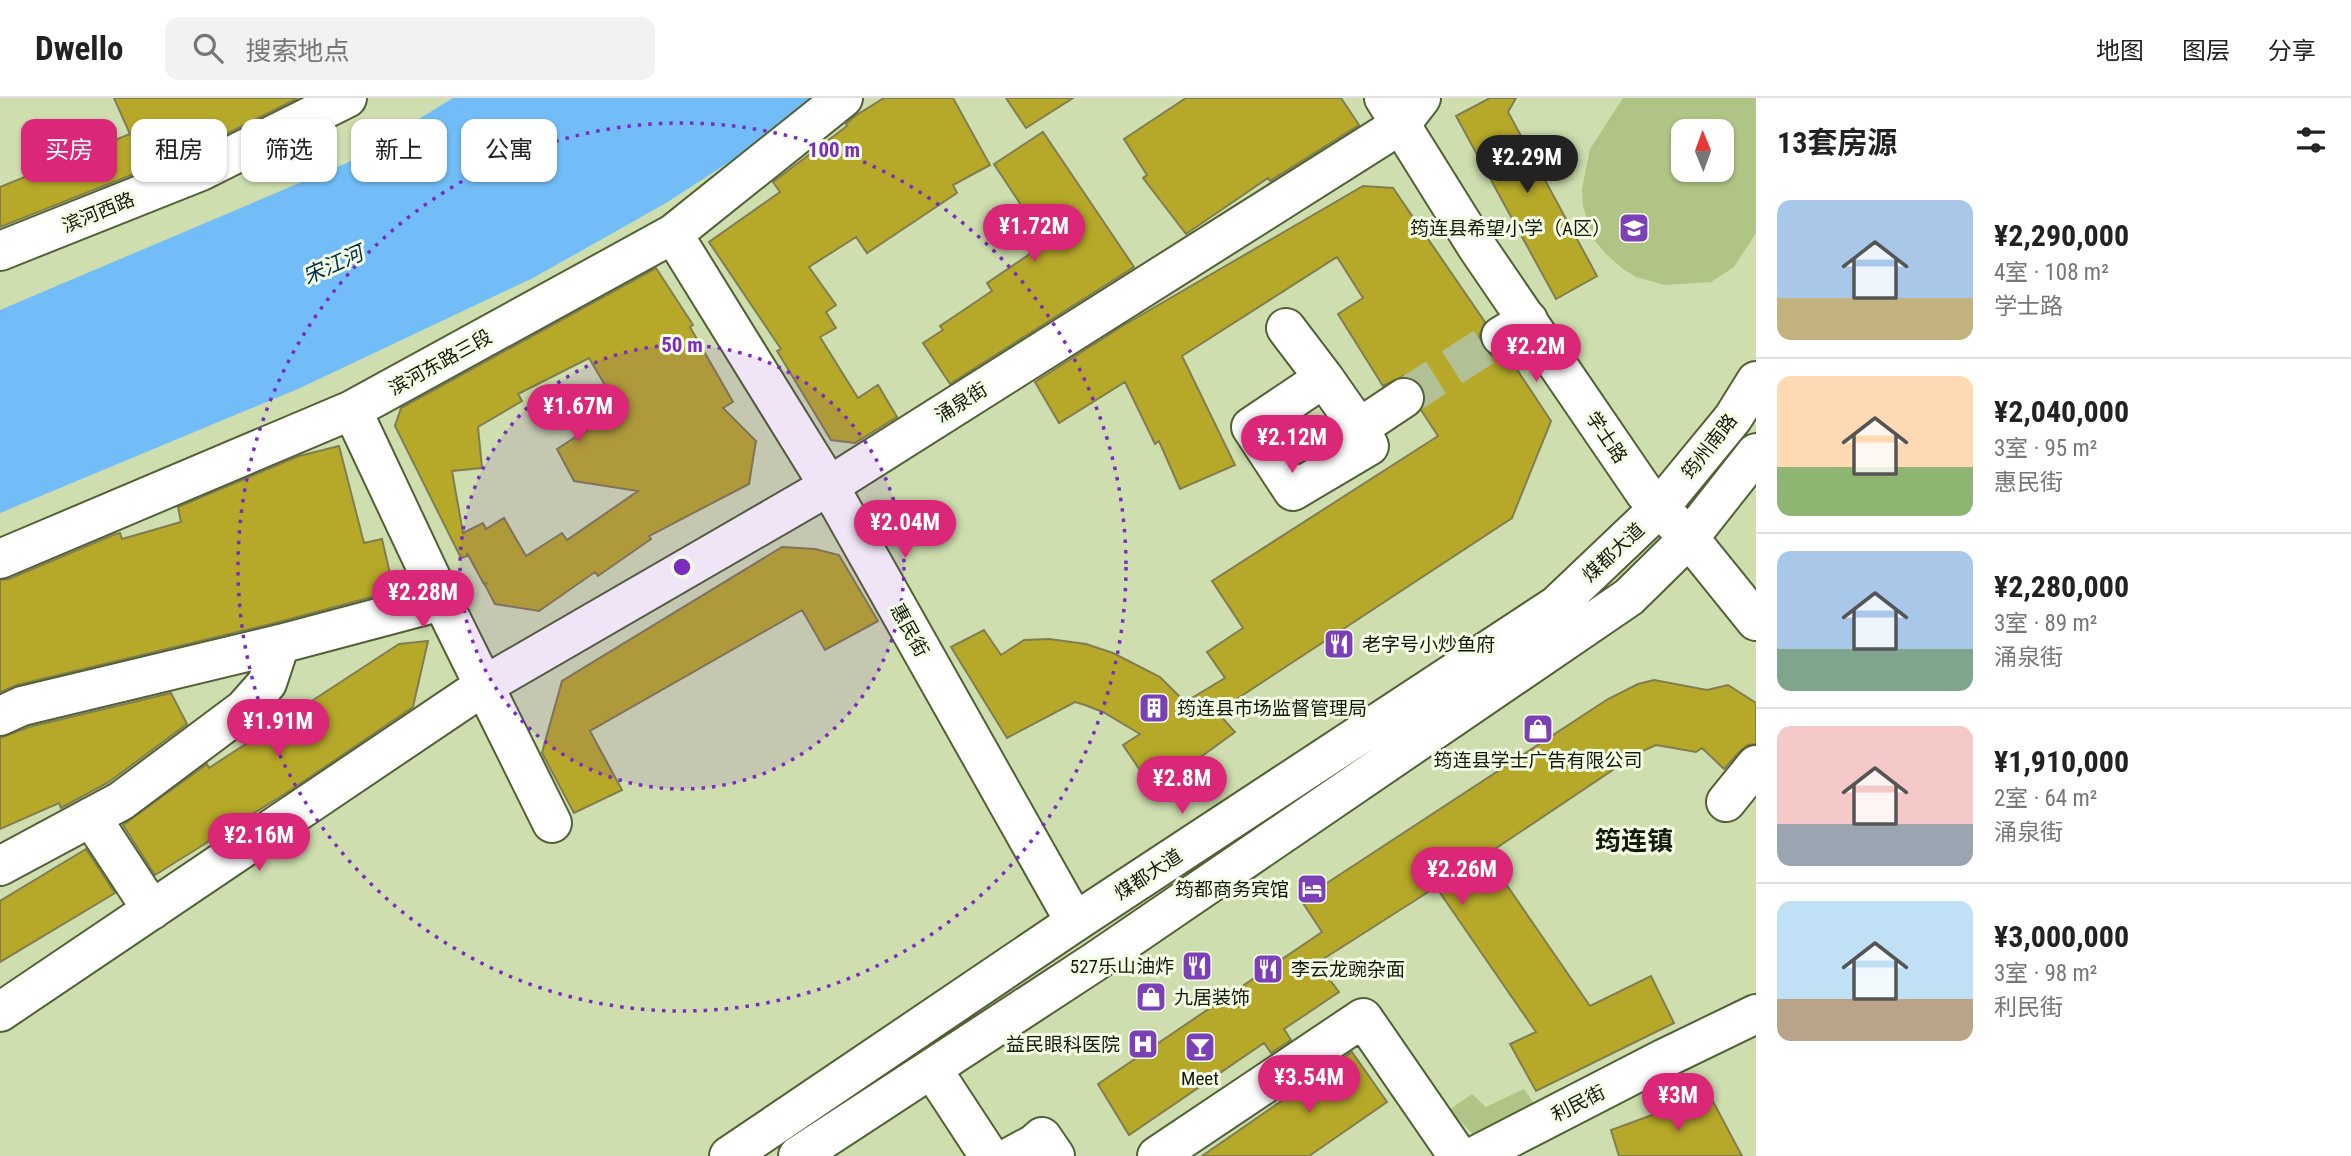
<!DOCTYPE html>
<html lang="zh">
<meta charset="utf-8">
<style>
body{margin:0;font-family:"Roboto Condensed","Noto Sans SC",sans-serif;background:#f2f2f2;color:#222;height:100vh;display:flex;flex-direction:column;font-size:26px;white-space:nowrap}
*{box-sizing:border-box;margin:0}
p{font-size:23px;color:#767676}
.icon{flex:none;width:38px;height:38px;fill:none;stroke:currentColor;stroke-width:2;stroke-linecap:round;stroke-linejoin:round}
.map{position:relative;flex:1;overflow:hidden}
.details{display:flex;flex-direction:column;background:#fff;width:595px}
.details>*{flex:none}
.guide{position:absolute;left:21px;top:21px;width:665px;height:63px;display:flex;gap:14px}
.needle{width:46px;rotate:359deg}
.tools{position:absolute;left:1671px;top:21px;display:grid;gap:14px}
.tools a{display:grid;place-items:center;width:63px;height:63px;border-radius:14px;background:#fff;box-shadow:0 2px 5px #0004;font-size:35px}
.price{position:absolute;translate:-50% -60px;padding:0 16px;border-radius:24px;background:#db2777;color:#fff;font-size:23px;line-height:46px;filter:drop-shadow(0 2px 4px #0008)}
.price::after{content:'';position:absolute;left:50%;top:42px;width:21px;height:16px;margin-left:-10px;background:inherit;clip-path:polygon(0 0,100% 0,50% 100%)}
.price.current{background:#222;color:#fff}
ul{padding:0;list-style:none}
li{display:flex;align-items:center;gap:21px;height:175px;padding:0 21px}
li+li{border-top:2px solid #e0e0e0}
li span{display:grid;place-items:center;flex:none;width:196px;height:140px;border-radius:14px;color:#555}
li>.icon{margin-inline-start:auto}
span .icon{width:84px;height:84px;fill:#fffc;stroke-width:1}
li b{font-size:30px}
h2{display:flex;justify-content:space-between;align-items:center;height:84px;padding:0 21px;font-size:30px}
.chip{padding:0 24px;border-radius:14px;background:#fff;box-shadow:0 2px 5px #0004;font-size:24px;line-height:63px}
.chip.current{background:#db2777;color:#fff}
header{display:flex;align-items:center;gap:42px;box-sizing:border-box;height:98px;padding:0 35px;background:#fff;border-bottom:2px solid #e0e0e0}
header strong{font-size:33px}
nav{display:flex;gap:38px;margin-inline-start:auto;font-size:24px}
.search{width:490px;height:63px;background:#f2f2f2;display:flex;align-items:center;gap:18px;box-sizing:border-box;padding:0 24px;border-radius:14px;color:#767676;font-size:26px}
main{display:flex;flex:1;min-height:0}
.map>svg:first-child{display:block}
.green{fill:#afc485;fill-rule:evenodd}
.water{fill:#72bdf7}
.building{fill:#b6a929;stroke:#827d4f;stroke-width:2;fill-rule:evenodd}
.lines{fill:none;stroke-linecap:round;stroke-linejoin:round}
.minor-tunnel{stroke:#b2c096;stroke-width:38;stroke-dasharray:38 19;stroke-linecap:butt}
.minor-casing{stroke:#526035;stroke-width:42}
.major-casing{stroke:#526035;stroke-width:42}
.minor{stroke:#fff;stroke-width:38}
.major{stroke:#fff;stroke-width:38}
.ring{fill:none;stroke:#7b2cbf;stroke-width:3.5;stroke-dasharray:3.5 7}
.labels{text-anchor:middle;stroke-width:6;stroke-linejoin:round;paint-order:stroke}
.street-label{font-size:19px;fill:#141908;stroke:#f3fce4}
.poi-label{font-size:19px;fill:#141908;stroke:#f3fce4;text-anchor:end}
.water-label{font-size:21px;font-style:italic;fill:#012d48;stroke:#f3fce4}
.district-label{font-size:26px;font-weight:bold;fill:#141908;stroke:#f3fce4}
.centre{fill:#7b2cbf;stroke:#f3fce4;stroke-width:3.5}
.ring-label{font-size:21px;text-anchor:middle;font-weight:bold;fill:#7b2cbf;stroke:#f3fce4;stroke-width:6;stroke-linejoin:round;paint-order:stroke}
</style>
<header>
<strong>Dwello</strong>
<div class="search"><svg class="icon" aria-label="search" viewBox="0 0 24 24"><circle cx="10" cy="10" r="6"/><path d="M15 15l6 6"/></svg>搜索地点</div>
<nav><a>地图</a><a>图层</a><a>分享</a></nav>
</header>
<main>
<div class="map">
<svg width="1756" height="1058" viewBox="0 0 1756 1058">
<rect width="100%" height="100%" fill="#cedeaf"/>
<path class="green" d="M 1623,0 L 1756,0 L 1756,135 L 1734,169 L 1711,184 L 1665,187 L 1636,179 L 1623,171 L 1606,156 L 1593,141 L 1583,108 L 1582,91 L 1590,51 ZM 1722,33 L 1722,72 L 1684,72 L 1684,33 Z
M 1524,991 L 1539,1013 L 1480,1043 L 1449,1012 L 1472,996 L 1486,1009 Z"/>
<path class="water" d="M 453,0 L 817,0 L 797,20 L 666,105 L 533,180 L 300,290 L 0,415 L 0,212 L 349,64 Z"/>
<path class="building" d="M 114,0 L 298,0 L 192,53 L 0,129 L 0,89 L 130,36 Z
M 884,0 L 953,0 L 990,67 L 953,87 L 957,95 L 867,155 L 856,139 L 809,169 L 836,207 L 826,214 L 836,230 L 820,239 L 858,300 L 878,287 L 897,319 L 855,345 L 831,342 L 777,253 L 781,251 L 709,144 L 780,94 L 773,84 L 847,28 L 846,26 L 855,18 Z
M 1006,0 L 1073,0 L 1026,30 Z
M 1186,0 L 1341,0 L 1359,27 L 1270,83 L 1268,80 L 1186,136 L 1143,80 L 1147,77 L 1124,41 Z
M 1490,0 L 1516,0 L 1508,14 L 1597,178 L 1556,201 L 1456,18 Z
M 1043,34 L 1134,169 L 950,286 L 923,245 L 943,232 L 940,228 L 992,193 L 987,185 L 1046,145 L 994,66 Z
M 1363,88 L 1393,90 L 1485,224 L 1479,238 L 1483,250 L 1491,257 L 1501,260 L 1508,258 L 1551,323 L 1512,420 L 1217,614 L 1235,634 L 1154,693 L 1123,647 L 1140,636 L 1103,614 L 1085,607 L 1075,604 L 1007,640 L 951,549 L 984,532 L 1001,557 L 1024,542 L 1049,541 L 1086,546 L 1113,555 L 1160,579 L 1185,604 L 1225,580 L 1207,554 L 1243,530 L 1212,483 L 1438,338 L 1421,312 L 1426,299 L 1422,287 L 1414,281 L 1403,278 L 1383,288 L 1338,216 L 1363,200 L 1337,159 L 1182,258 L 1235,367 L 1180,391 L 1159,343 L 1155,346 L 1125,284 L 1059,325 L 1035,284 L 1124,227 Z
M 656,170 L 693,227 L 690,229 L 733,304 L 723,310 L 756,343 L 749,386 L 649,438 L 651,441 L 598,478 L 595,474 L 539,513 L 495,506 L 485,487 L 487,485 L 484,486 L 467,455 L 467,458 L 461,460 L 395,328 L 401,310 ZM 589,260 L 619,311 L 557,351 L 574,383 L 638,393 L 567,442 L 562,435 L 526,458 L 504,420 L 486,431 L 483,425 L 463,435 L 452,373 L 482,370 L 478,329 L 522,303 L 518,296 Z
M 339,348 L 364,445 L 382,441 L 394,493 L 275,525 L 17,587 L 0,594 L 0,482 L 9,481 L 113,437 L 120,435 L 122,441 L 181,424 L 178,409 L 299,358 Z
M 782,449 L 815,451 L 839,457 L 878,523 L 825,552 L 802,512 L 590,633 L 622,692 L 574,715 L 542,655 L 562,583 Z
M 428,543 L 413,609 L 291,692 L 155,777 L 123,727 L 207,666 L 209,670 L 399,546 Z
M 1654,582 L 1707,592 L 1728,587 L 1756,605 L 1756,646 L 1748,647 L 1740,653 L 1724,671 L 1702,650 L 1696,654 L 1656,647 L 1638,655 L 1486,757 L 1590,908 L 1651,878 L 1674,925 L 1536,993 L 1510,946 L 1536,934 L 1436,789 L 1317,865 L 1339,894 L 1284,931 L 1291,942 L 1271,955 L 1264,945 L 1129,1037 L 1098,986 L 1322,834 L 1301,802 L 1608,601 L 1638,586 Z
M 171,595 L 187,626 L 109,684 L 61,710 L 59,705 L 0,731 L 0,640 L 29,629 Z
M 86,751 L 115,795 L 0,864 L 0,803 Z
M 1352,954 L 1387,1004 L 1309,1058 L 1202,1058 Z
M 1709,996 L 1742,1058 L 1619,1058 L 1611,1032 Z"/>
<g class="lines">
<path class="minor-tunnel" d="M 1404,300 L 1501,238"/>
<g class="minor-casing">
<path id="minor" d="M 673,136 L 829,388 L 1075,824
M 0,153 L 201,73 L 347,0
M 1286,230 L 1324,280
M 1501,238 L 1528,222
M 352,312 L 442,503 L 552,725
M 1359,330 L 1369,348 L 1293,393 L 1251,329 L 1324,280 L 1359,330 L 1404,300
M 0,461 L 352,312 L 673,136 L 843,0
M 0,618 L 22,608 L 280,546 L 442,503
M 1726,704 L 1756,667
M 91,719 L 152,812
M 0,768 L 121,703 L 244,611 L 267,585 L 280,546
M 0,914 L 485,587 L 829,388 L 1400,27 L 1421,0
M 932,971 L 989,1058
M 1012,1058 L 1034,1046 L 1042,1039 L 1055,1058
M 1157,1058 L 1363,920 L 1458,1058
M 1475,1058 L 1665,960 L 1756,916"/>
</g>
<g class="major-casing">
<path id="major" d="M 1384,0 L 1477,149 L 1645,395 L 1689,440 L 1756,523
M 729,1058 L 1075,824 L 1557,507 L 1659,410 L 1733,320 L 1756,283
M 798,1058 L 1096,863 L 1629,499 L 1689,440 L 1756,355"/>
</g>
<use href="#minor" class="minor"/>
<use href="#major" class="major"/>
</g>
<circle cx="682" cy="469" r="222" fill="#7b2cbf" fill-opacity=".12"/>
<g class="ring">
<circle cx="682" cy="469" r="222"/>
<circle cx="682" cy="469" r="444"/>
</g>
<defs>
<g id="school-square" transform="scale(1.575)"><rect x="-9" y="-9" width="18" height="18" rx="4" fill="#7b40b6" stroke="#f3fce4"/><path d="M0-5L7-2L0 1L-7-2ZM-4 1L0 2.5L4 1V4Q0 6-4 4Z" fill="#fff"/></g>
<g id="restaurant-square" transform="scale(1.575)"><rect x="-9" y="-9" width="18" height="18" rx="4" fill="#7b40b6" stroke="#f3fce4"/><path d="M-5-6h1v4h1v-4h1v4h1v-4h1v5L-1.5 .5V6h-2V.5L-5-1ZM5-6V6H3V1.5H1.5Q1.5-4 5-6Z" fill="#fff"/></g>
<g id="building-square" transform="scale(1.575)"><rect x="-9" y="-9" width="18" height="18" rx="4" fill="#7b40b6" stroke="#f3fce4"/><path d="M-4-6H4V6H1V3H-1V6H-4ZM-2.5-4.3h1.7v1.8h-1.7ZM.8-4.3h1.7v1.8H.8ZM-2.5-1h1.7V.8h-1.7ZM.8-1h1.7V.8H.8Z" fill="#fff"/></g>
<g id="shop-square" transform="scale(1.575)"><rect x="-9" y="-9" width="18" height="18" rx="4" fill="#7b40b6" stroke="#f3fce4"/><path d="M-5-2.5h2.3a2.7 3.5 0 0 1 5.4 0H5L5.5 6h-11ZM-1.5-2.5h3a1.5 2.3 0 0 0-3 0Z" fill="#fff"/></g>
<g id="hotel-square" transform="scale(1.575)"><rect x="-9" y="-9" width="18" height="18" rx="4" fill="#7b40b6" stroke="#f3fce4"/><path d="M-6-4.5h1.5V1H6V5H4.5V3h-9V5H-6ZM-4 0a1.8 1.8 0 1 1 3.6 0ZM.5 0V-2.5h3Q6-2.5 6 0Z" fill="#fff"/></g>
<g id="hospital-square" transform="scale(1.575)"><rect x="-9" y="-9" width="18" height="18" rx="4" fill="#7b40b6" stroke="#f3fce4"/><path d="M-5-5h3v3.5h4V-5h3V5h-3V1.5h-4V5h-3Z" fill="#fff"/></g>
<g id="bar-square" transform="scale(1.575)"><rect x="-9" y="-9" width="18" height="18" rx="4" fill="#7b40b6" stroke="#f3fce4"/><path d="M-6-5H6L.8 .8V4.5H3.5V6h-7V4.5H-.8V.8Z" fill="#fff"/></g>
</defs>
<g fill-rule="evenodd">
<use href="#school-square" x="1634" y="130"/>
<use href="#restaurant-square" x="1339" y="546"/>
<use href="#building-square" x="1154" y="610"/>
<use href="#shop-square" x="1538" y="631"/>
<use href="#hotel-square" x="1312" y="791"/>
<use href="#restaurant-square" x="1197" y="868"/>
<use href="#restaurant-square" x="1268" y="871"/>
<use href="#shop-square" x="1151" y="899"/>
<use href="#hospital-square" x="1143" y="946"/>
<use href="#bar-square" x="1200" y="949"/>
</g>
<g class="labels">
<g class="street-label">
<text transform="translate(98 114) rotate(-22)" y="7">滨河西路</text>
<text transform="translate(440 264) rotate(-29)" y="7">滨河东路三段</text>
<text transform="translate(961 304) rotate(-32)" y="7">涌泉街</text>
<text transform="translate(1607 339) rotate(56)" y="7">学士路</text>
<text transform="translate(1709 348) rotate(-52)" y="7">筠州南路</text>
<text transform="translate(1613 454) rotate(-43)" y="7">煤都大道</text>
<text transform="translate(910 532) rotate(61)" y="7">惠民街</text>
<text transform="translate(1148 776) rotate(-33)" y="7">煤都大道</text>
<text transform="translate(1578 1005) rotate(-27)" y="7">利民街</text>
</g>
<g class="poi-label">
<text x="1611" y="137">筠连县希望小学（A区）</text>
<text x="1362" y="553" text-anchor="start">老字号小炒鱼府</text>
<text x="1177" y="617" text-anchor="start">筠连县市场监督管理局</text>
<text x="1538" y="669" text-anchor="middle">筠连县学士广告有限公司</text>
<text x="1289" y="798">筠都商务宾馆</text>
<text x="1174" y="875">527乐山油炸</text>
<text x="1291" y="878" text-anchor="start">李云龙豌杂面</text>
<text x="1174" y="906" text-anchor="start">九居装饰</text>
<text x="1120" y="953">益民眼科医院</text>
<text x="1200" y="987" text-anchor="middle">Meet</text>
</g>
<g class="water-label">
<text transform="translate(333 167) rotate(-24)" y="7">宋江河</text>
</g>
<g class="district-label">
<text x="1634" y="752">筠连镇</text>
</g>
</g>
<circle cx="682" cy="469" r="10" class="centre"/>
<g class="ring-label">
<text x="834" y="59">100 m</text>
<text x="682" y="254">50 m</text>
</g>
</svg>
<div class="tools">
<a><svg class="needle" viewBox="-14 -14 28 28"><path d="M0-13l5 13h-10z" fill="#e53935"/><path d="M0 13l5-13h-10z" fill="#767676"/></svg></a>
</div>
<b class="price current" style="left:1527px;top:97px">¥2.29M</b>
<b class="price" style="left:1034px;top:166px">¥1.72M</b>
<b class="price" style="left:1536px;top:286px">¥2.2M</b>
<b class="price" style="left:578px;top:346px">¥1.67M</b>
<b class="price" style="left:1292px;top:377px">¥2.12M</b>
<b class="price" style="left:905px;top:462px">¥2.04M</b>
<b class="price" style="left:423px;top:532px">¥2.28M</b>
<b class="price" style="left:278px;top:661px">¥1.91M</b>
<b class="price" style="left:1182px;top:718px">¥2.8M</b>
<b class="price" style="left:259px;top:775px">¥2.16M</b>
<b class="price" style="left:1462px;top:809px">¥2.26M</b>
<b class="price" style="left:1309px;top:1017px">¥3.54M</b>
<b class="price" style="left:1678px;top:1035px">¥3M</b>
<div class="guide">
<a class="chip current">买房</a>
<a class="chip">租房</a>
<a class="chip">筛选</a>
<a class="chip">新上</a>
<a class="chip">公寓</a>
</div>
</div>
<section class="details">
<h2>13套房源<svg class="icon" aria-label="filters" viewBox="0 0 24 24"><path d="M4 7h16M4 17h16"/><circle cx="9" cy="7" r="2"/><circle cx="15" cy="17" r="2"/></svg></h2>
<ul>
<li><span style="background:linear-gradient(#a9c7e8 70%,#c2b280 0)"><svg class="icon" aria-label="home" viewBox="0 0 24 24"><path d="M3 11l9-7 9 7M6 9v11h12V9"/></svg></span><div><b>¥2,290,000</b><p>4室 · 108 m²</p><p>学士路</p></div></li>
<li><span style="background:linear-gradient(#ffd9b3 65%,#8fb573 0)"><svg class="icon" aria-label="home" viewBox="0 0 24 24"><path d="M3 11l9-7 9 7M6 9v11h12V9"/></svg></span><div><b>¥2,040,000</b><p>3室 · 95 m²</p><p>惠民街</p></div></li>
<li><span style="background:linear-gradient(#a9c7e8 70%,#7fa58c 0)"><svg class="icon" aria-label="home" viewBox="0 0 24 24"><path d="M3 11l9-7 9 7M6 9v11h12V9"/></svg></span><div><b>¥2,280,000</b><p>3室 · 89 m²</p><p>涌泉街</p></div></li>
<li><span style="background:linear-gradient(#f6c9c9 70%,#9aa5b1 0)"><svg class="icon" aria-label="home" viewBox="0 0 24 24"><path d="M3 11l9-7 9 7M6 9v11h12V9"/></svg></span><div><b>¥1,910,000</b><p>2室 · 64 m²</p><p>涌泉街</p></div></li>
<li><span style="background:linear-gradient(#bfe0f5 70%,#b9a48a 0)"><svg class="icon" aria-label="home" viewBox="0 0 24 24"><path d="M3 11l9-7 9 7M6 9v11h12V9"/></svg></span><div><b>¥3,000,000</b><p>3室 · 98 m²</p><p>利民街</p></div></li>
</ul>
</section>
</main>
